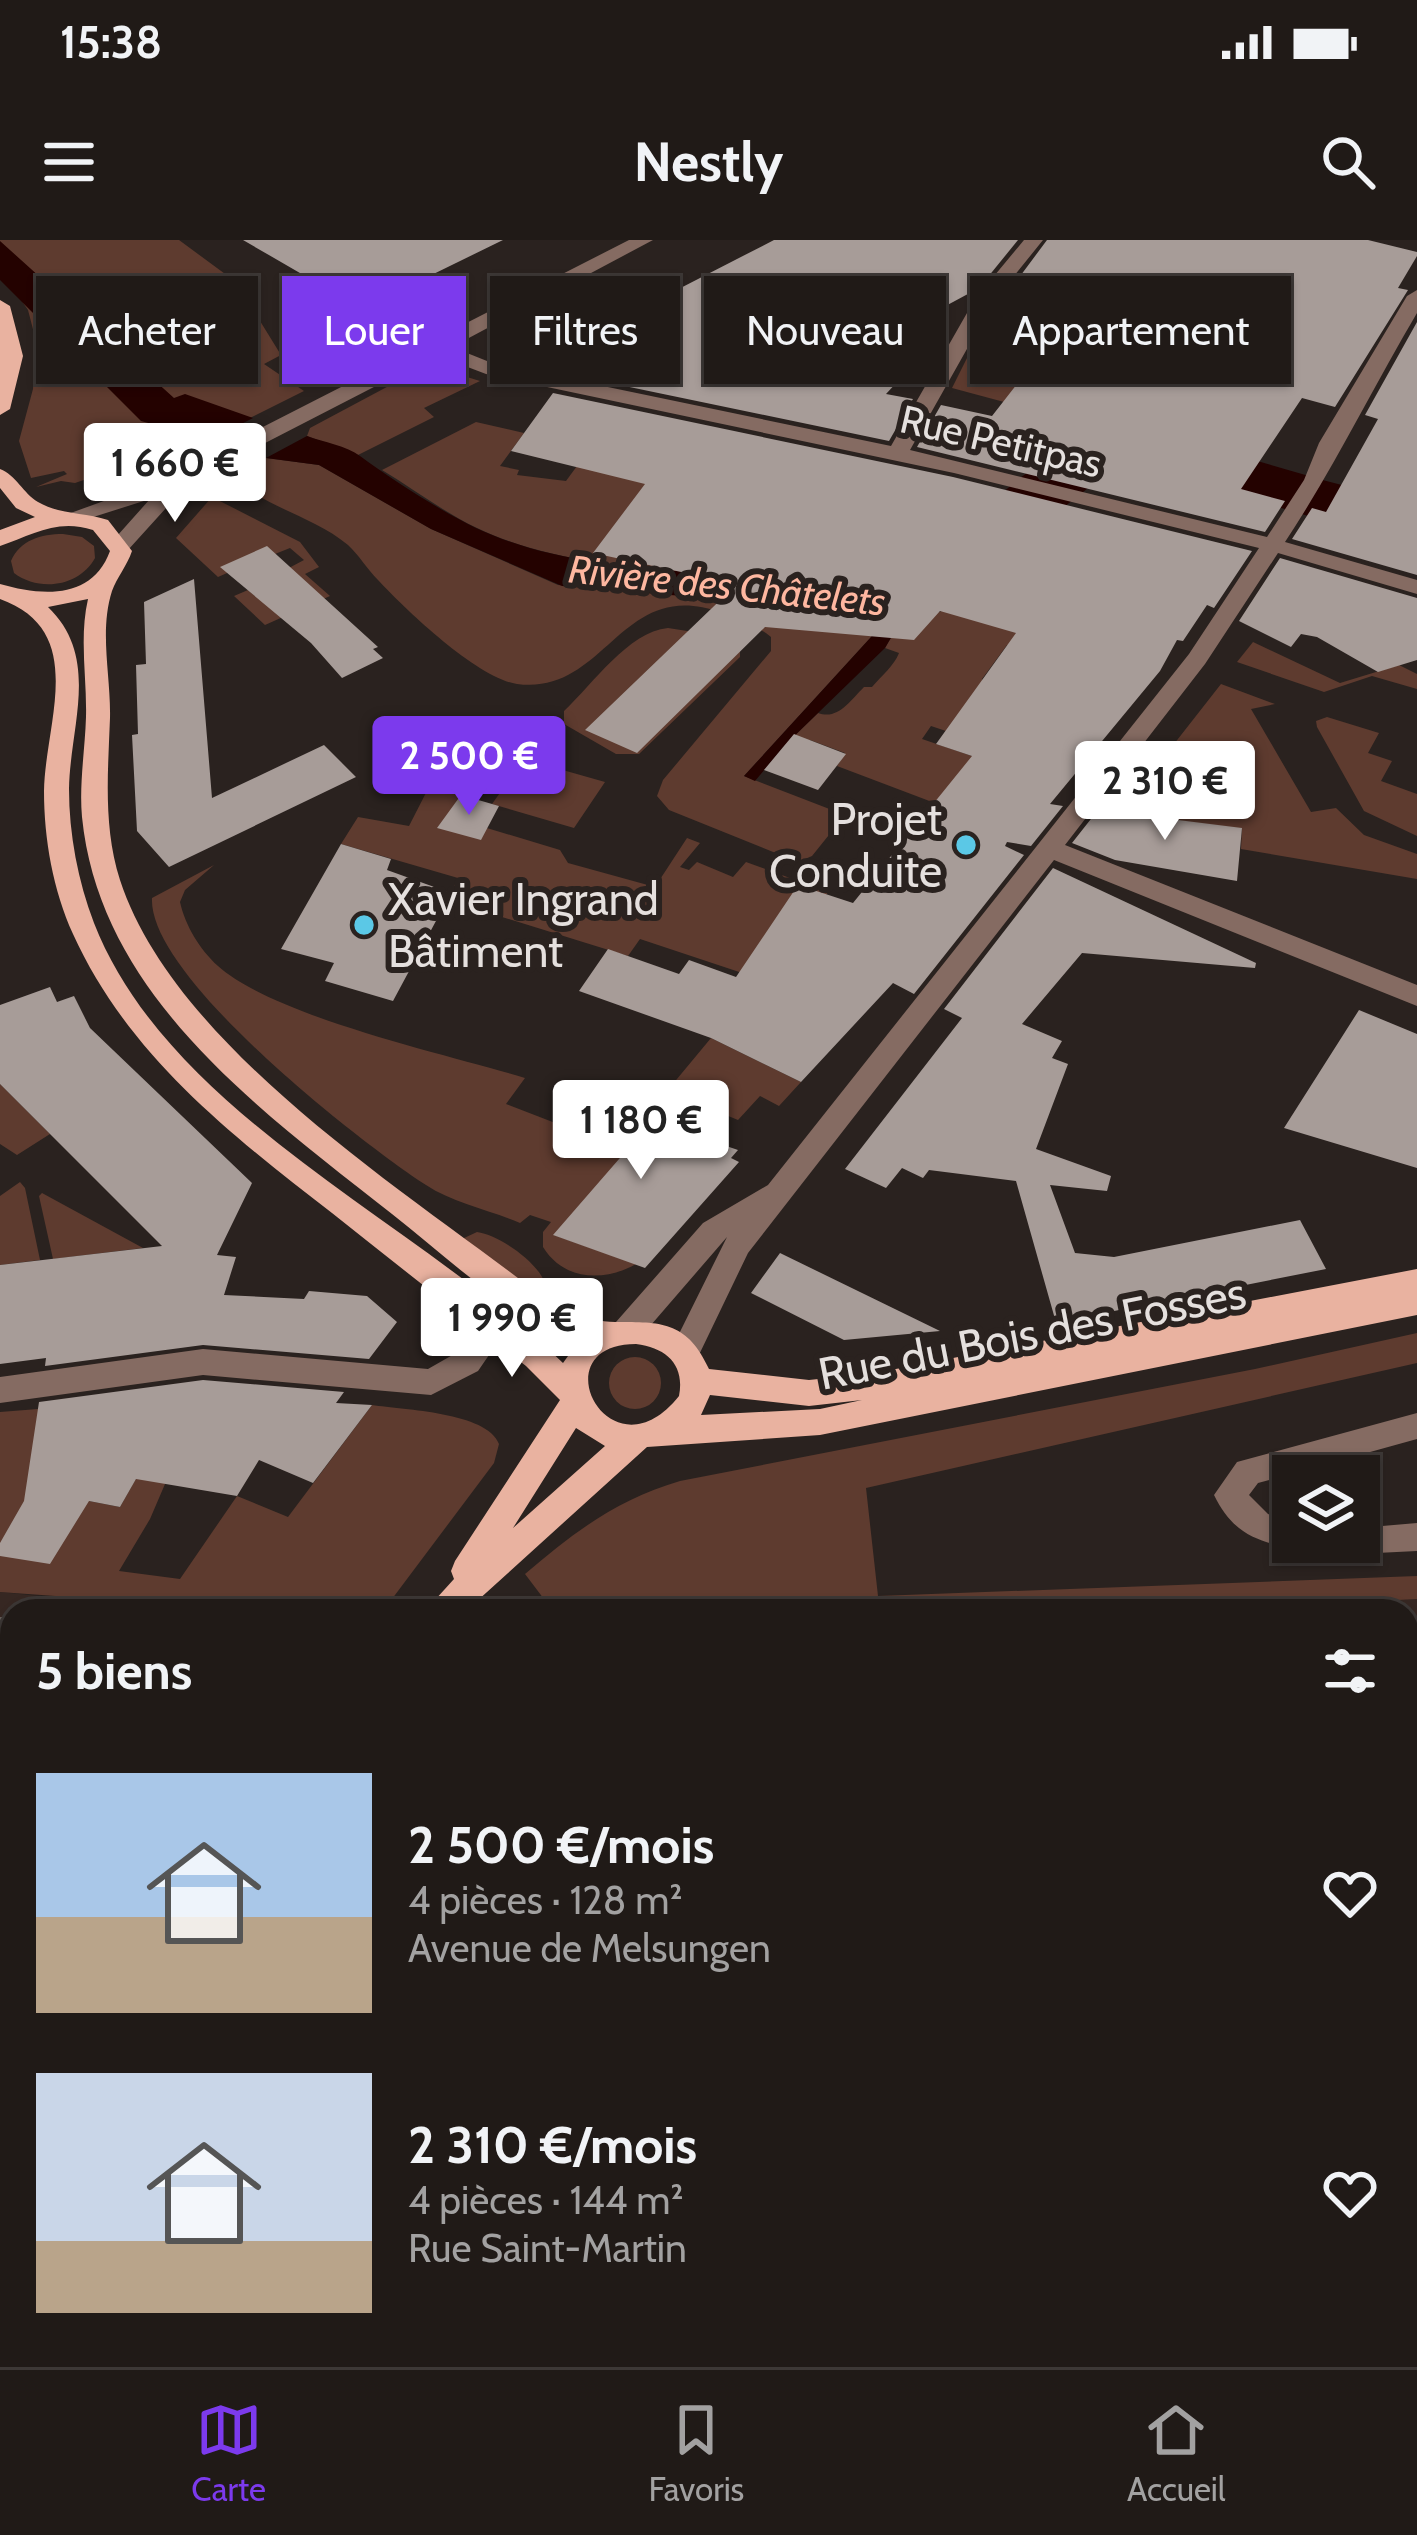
<!DOCTYPE html>
<html lang="fr">
<meta charset="utf-8">
<style>
body{margin:0;font-family:Cabin,sans-serif;background:#282320;color:#f1f3f6;height:100vh;display:flex;flex-direction:column;font-size:45px;white-space:nowrap}
*{box-sizing:border-box;margin:0}
p{font-size:39px;color:#a2a1a1}
.icon{flex:none;width:66px;height:66px;fill:none;stroke:currentColor;stroke-width:2;stroke-linecap:round;stroke-linejoin:round}
.map{position:relative;flex:1;overflow:hidden}
.sheet{position:absolute;left:0px;top:1359px;width:1419px;height:768px;display:flex;flex-direction:column;background:#201a17;border-radius:36px 36px 0 0;box-shadow:0 3px 9px #0004,0 0 0 3px #3d3836}
.sheet>*{flex:none}
.top-card{position:absolute;left:36px;top:36px;width:1347px;height:108px;display:flex;gap:24px}
.fabs{position:absolute;left:1272px;top:1215px;display:grid;gap:24px}
.fabs a{display:grid;place-items:center;width:108px;height:108px;border-radius:0px;background:#201a17;box-shadow:0 3px 9px #0004,0 0 0 3px #3d3836;font-size:60px}
.price{position:absolute;translate:-50% -102px;padding:0 27px;border-radius:12px;background:#fff;color:#222;font-size:39px;line-height:78px;filter:drop-shadow(0 3px 6px #0008)}
.price::after{content:'';position:absolute;left:50%;top:72px;width:36px;height:27px;margin-left:-18px;background:inherit;clip-path:polygon(0 0,100% 0,50% 100%)}
.price.active{background:#7c3aed;color:#fff}
ul{padding:0;list-style:none}
li{display:flex;align-items:center;gap:36px;height:300px;padding:0 36px}
li span{display:grid;place-items:center;flex:none;width:336px;height:240px;border-radius:0px;color:#555}
li>.icon{margin-inline-start:auto}
span .icon{width:144px;height:144px;fill:#fffc;stroke-width:1}
li b{font-size:51px}
h2{display:flex;justify-content:space-between;align-items:center;height:144px;padding:0 36px;font-size:51px}
.pill{padding:0 42px;border-radius:0px;background:#201a17;box-shadow:0 3px 9px #0004,0 0 0 3px #3d3836;font-size:42px;line-height:108px}
.pill.active{background:#7c3aed;color:#fff}
.status{display:flex;justify-content:space-between;align-items:center;height:84px;padding:0 60px;background:#201a17;direction:ltr}
.status svg{height:33px;fill:currentColor}
header{display:flex;justify-content:space-between;align-items:center;height:156px;padding:0 36px;background:#201a17;font-size:54px;font-weight:700}
.dock{display:flex;justify-content:space-around;align-items:center;height:168px;border-top:3px solid #3d3836;background:#201a17;font-size:33px;color:#a2a1a1}
.dock a{display:grid;justify-items:center;gap:6px}
.dock .active{color:#7c3aed}
.map>svg:first-child{display:block}
.built{fill:#362722}
.green{fill:#5e3b2f}
.water{fill:#240200}
.lines{fill:none;stroke-linecap:round;stroke-linejoin:round}
.river{fill:#240200;fill-rule:evenodd}
.building{fill:#a79c98}
.minor{fill:#856b62;fill-rule:evenodd}
.major{fill:#e9b2a0;fill-rule:evenodd}
.rail{stroke:#86807d;stroke-width:10;stroke-dasharray:21 10;stroke-linecap:butt}
.poi-dot{fill:#5bc8e6;stroke:#2a221f;stroke-width:4.5}
.labels{text-anchor:middle;stroke-width:12;stroke-linejoin:round;paint-order:stroke}
.far-street-label{font-size:39px;fill:#e5e0de;stroke:#2a221f}
.far-water-label{font-size:39px;font-style:italic;fill:#feb7a0;stroke:#2a221f}
.poi-label{font-size:45px;fill:#e5e0de;stroke:#2a221f;text-anchor:end}
.street-label{font-size:45px;fill:#e5e0de;stroke:#2a221f}
</style>
<div class="status"><b>15:38</b><svg viewBox="0 0 49 12"><path d="M0 12V9h3v3zM5 12V6h3v6zM10 12V3h3v9zM15 12V0h3v12zM26 1h20v11H26zM47 4h2v5h-2z"/></svg></div>
<header><svg class="icon" aria-label="menu" viewBox="0 0 24 24"><path d="M4 6h16M4 12h16M4 18h16"/></svg>Nestly<svg class="icon" aria-label="search" viewBox="0 0 24 24"><circle cx="10" cy="10" r="6"/><path d="M15 15l6 6"/></svg></header>
<div class="map">
<svg width="1417" height="2127" viewBox="0 0 1417 2127">
<rect width="100%" height="100%" fill="#2a221f"/>
<path class="built" d="M 0,1352 L 96,1362 L 241,1370 L 12,1371 L 12,1482 L 0,1482 Z
M 1417,1359 L 1417,2087 L 1407,2088 L 1407,1371 L 1189,1371 Z
M 326,2115 L 1096,2115 L 958,2127 L 339,2127 Z"/>
<path class="green" d="M 0,0 L 179,0 L 236,42 L 281,115 L 264,124 L 304,151 L 158,224 L 122,227 L 75,243 L 61,241 L 36,247 L 67,234 L 64,231 L 31,238 L 19,201 L 33,149 L 35,97 L 28,70 L 0,29 Z
M 1020,39 L 1126,68 L 1079,56 L 1040,105 L 1045,108 L 1034,122 L 1030,169 L 952,148 L 981,90 Z
M 428,125 L 480,141 L 424,168 L 434,177 L 358,215 L 307,196 L 310,188 Z
M 476,182 L 524,193 L 500,226 L 519,230 L 517,235 L 566,241 L 588,211 L 649,242 L 687,332 C 616,326 543,319 477,288 C 443,272 414,249 382,230 Z
M 266,218 L 319,225 L 431,289 L 558,345 L 743,360 L 872,396 L 744,536 L 845,575 L 812,616 L 798,622 L 669,570 L 657,556 L 663,540 L 771,411 L 771,397 C 756,385 739,379 722,373 C 620,335 607,456 517,444 C 477,438 406,370 378,340 C 367,329 359,315 348,305 C 317,279 275,270 244,246 L 239,233 Z
M 212,257 L 300,302 L 319,327 L 305,334 L 330,356 L 265,385 L 234,356 L 248,350 L 255,356 L 309,345 L 287,329 L 304,320 L 290,308 L 275,314 L 267,307 L 250,323 L 218,337 L 176,298 Z
M 63,294 L 82,297 L 94,306 L 95,318 C 79,347 39,352 14,333 L 11,321 C 20,300 41,294 63,294 Z
M 960,364 L 1022,394 L 1014,406 L 1007,405 L 982,439 L 1015,514 L 931,486 L 922,499 L 972,516 L 977,579 L 837,526 L 845,513 L 810,500 L 800,512 L 784,506 L 818,473 C 838,480 849,462 864,447 L 872,447 C 882,435 894,426 899,413 L 885,408 L 903,377 L 934,374 Z
M 668,388 L 700,393 L 740,409 L 740,417 L 639,514 L 616,514 L 564,484 L 564,471 C 593,444 628,392 668,388 Z
M 1253,402 L 1340,443 L 1399,425 L 1417,434 L 1417,449 L 1372,436 L 1324,452 L 1237,422 Z
M 1221,444 L 1275,464 L 1251,469 L 1311,572 L 1336,568 L 1364,595 L 1417,614 L 1417,639 L 1241,609 L 1242,589 L 1120,573 Z
M 1327,477 L 1379,493 L 1368,513 L 1392,521 L 1381,541 L 1417,554 L 1417,596 L 1364,571 L 1317,487 L 1316,481 Z
M 464,478 L 509,489 L 447,576 L 560,610 L 568,623 L 655,647 L 687,598 L 700,603 L 680,627 L 689,630 L 697,622 L 733,637 L 746,622 L 828,652 L 766,741 L 640,699 L 628,716 L 447,660 L 458,638 L 341,604 L 358,577 L 409,586 L 432,541 L 453,520 L 435,503 Z
M 524,519 L 605,542 L 574,588 L 492,564 Z
M 214,625 L 185,650 L 180,662 C 185,685 200,710 218,726 C 275,777 446,814 525,838 L 506,864 L 664,925 L 554,995 L 636,1024 C 604,1042 564,1041 543,1007 L 543,992 L 551,982 L 530,975 L 520,983 C 490,970 453,963 426,945 C 361,903 148,737 152,658 Z
M 711,798 L 801,842 L 779,866 L 760,856 L 738,880 L 667,851 Z
M 0,844 L 50,894 L 17,915 L 0,904 Z
M 20,942 L 25,948 L 40,1020 L 0,1025 L 0,956 Z
M 42,953 L 143,1008 L 53,1019 L 39,956 Z
M 477,992 C 499,995 536,1021 544,1041 L 534,1053 L 462,999 Z
M 1417,1093 L 1417,1123 L 866,1248 L 878,1356 L 1417,1336 L 1417,1359 L 1189,1371 L 553,1371 L 525,1334 C 574,1292 618,1259 680,1241 L 1255,1129 Z
M609 1143a26 26 0 1 1 52 0a26 26 0 1 1-52 0Z
M 372,1165 C 404,1170 487,1172 499,1204 L 494,1223 L 383,1371 L 264,1371 L 0,1352 L 0,1172 L 38,1169 L 89,1261 L 120,1267 L 147,1219 L 177,1216 L 150,1279 L 119,1331 L 180,1339 L 237,1256 L 288,1277 Z
M 469,2115 L 1096,2115 L 958,2127 L 454,2127 Z"/>
<path class="water" d="M 0,1 L 174,158 L 185,154 L 253,178 L 210,200 L 141,181 L 0,40 Z
M 307,196 C 323,202 347,206 360,216 C 390,238 437,269 476,288 C 542,319 615,326 687,332 L 1018,253 L 1053,262 L 983,324 L 903,377 L 885,408 L 784,506 L 755,541 L 744,536 L 872,396 L 875,372 L 562,346 L 431,289 L 319,225 L 266,218 Z"/>
<g class="lines">
<path class="river" d="M 1118,193 C 1222,199 1315,248 1417,259 L 1417,299 L 1339,285 L 1183,239 L 1118,231 L 1097,241 L 1059,271 L 974,361 L 950,367 L 926,361 L 916,346 L 926,331 C 988,269 1027,211 1118,193 Z"/>
</g>
<path class="building" d="M 243,0 L 503,0 L 362,69 Z
M 774,0 L 1018,0 L 979,48 L 940,69 L 912,126 L 886,154 L 913,159 L 889,201 L 567,134 L 594,96 L 589,95 Z
M 1047,0 L 1368,0 L 1417,12 L 1417,16 L 1398,48 L 1408,50 L 1335,167 L 1302,158 L 1241,249 L 1285,261 L 1265,292 L 917,207 L 941,165 L 992,176 L 1045,108 L 1038,106 L 1080,56 L 1018,39 Z
M 1417,82 L 1417,335 L 1292,299 L 1312,268 L 1326,272 L 1378,179 L 1365,175 Z
M 553,153 L 953,237 L 1252,311 L 1214,368 L 1207,365 L 1183,401 L 1177,400 L 1160,431 L 1050,564 L 1063,566 L 1031,606 L 1007,602 L 1005,606 L 1024,615 L 914,754 L 893,743 L 801,842 L 711,798 L 579,751 L 608,709 L 679,734 L 689,720 L 736,737 L 798,645 L 853,663 L 972,516 L 936,504 L 1016,393 L 940,371 L 914,400 L 765,387 L 637,513 L 585,490 L 737,344 L 593,313 L 645,244 L 511,211 Z
M 267,306 L 378,407 L 373,409 L 383,418 L 342,438 L 311,403 L 220,327 Z
M 1280,318 L 1417,358 L 1417,420 L 1378,432 L 1317,397 L 1301,394 L 1291,407 L 1239,381 Z
M 194,339 L 212,558 L 324,505 L 356,537 L 169,627 L 137,591 L 132,495 L 138,494 L 136,425 L 146,424 L 144,362 Z
M 794,494 L 846,514 L 818,550 L 764,530 Z
M 461,555 L 499,566 L 481,600 L 437,588 Z
M 1098,570 L 1242,588 L 1237,641 L 1115,620 L 1072,603 Z
M 341,604 L 391,619 L 387,630 L 451,653 L 393,761 L 325,741 L 334,723 L 281,709 Z
M 1053,628 L 1256,723 L 1255,728 L 1082,713 L 1022,784 L 1062,801 L 1052,818 L 1068,824 L 1036,909 L 1111,936 L 1107,951 L 1050,945 L 1075,1013 L 1114,1017 L 1300,980 L 1326,1029 L 1099,1074 L 1055,1079 L 1016,941 L 929,930 L 923,938 L 902,928 L 886,948 L 845,929 L 962,778 L 944,769 Z
M 50,747 L 57,762 L 74,756 L 90,788 L 252,943 L 217,1015 L 236,1017 L 224,1055 L 304,1059 L 309,1051 L 367,1056 L 397,1082 L 369,1119 L 203,1105 L 45,1126 L 46,1118 L 0,1124 L 0,1025 L 162,1006 L 0,844 L 0,765 Z
M 1359,770 L 1417,794 L 1417,928 L 1284,888 Z
M 571,853 L 738,910 L 731,918 L 739,922 L 645,1028 L 553,995 L 626,911 L 559,885 Z
M 780,1013 L 940,1091 L 844,1100 L 751,1053 Z
M 203,1140 L 344,1152 L 336,1163 L 372,1165 L 313,1243 L 259,1220 L 237,1256 L 136,1239 L 120,1267 L 89,1261 L 50,1324 L 0,1316 L 0,1303 L 24,1261 L 39,1162 Z"/>
<g class="lines">
<path class="minor" d="M 629,0 L 653,0 L 452,107 L 492,123 L 891,206 L 975,59 L 1024,0 L 1043,0 L 994,61 L 910,210 L 1267,297 L 1304,240 L 1319,203 L 1407,56 L 1417,50 L 1417,73 C 1372,149 1334,228 1285,302 L 1417,340 L 1417,354 L 1278,313 L 1205,424 L 1065,605 L 1417,745 L 1417,766 L 1054,620 L 748,1013 L 696,1121 L 685,1125 L 674,1121 L 670,1112 L 727,997 L 638,1100 L 627,1104 L 616,1100 L 612,1091 L 616,1082 L 703,983 L 768,945 L 1189,414 L 1259,308 L 954,233 L 486,134 L 436,115 L 176,249 L 176,257 L 128,310 L 112,310 L 109,305 L 150,259 L 65,286 L 54,279 L 151,244 Z
M 494,1074 L 505,1077 L 509,1086 L 478,1131 L 431,1155 L 203,1135 L 0,1163 L 0,1137 L 203,1109 L 428,1129 L 456,1113 L 483,1077 Z
M 1417,1173 L 1417,1199 L 1258,1243 L 1249,1255 L 1268,1274 L 1293,1284 L 1293,1302 L 1359,1302 L 1359,1288 L 1417,1283 L 1417,1311 L 1316,1316 C 1275,1301 1239,1307 1214,1255 L 1237,1222 Z
M 129,2115 L 178,2115 L 183,2127 L 133,2127 Z"/>
<path class="major" d="M 0,60 L 10,66 L 23,116 L 10,169 L 0,175 Z
M 0,229 C 16,235 23,253 38,262 C 60,275 84,272 108,280 L 132,311 C 127,326 117,337 112,351 C 99,392 111,436 110,478 C 108,533 103,586 120,640 C 174,805 399,947 534,1050 C 557,1064 586,1082 615,1082 C 661,1082 687,1081 709,1129 L 809,1140 L 875,1133 L 1417,1029 L 1417,1075 L 820,1195 L 647,1207 L 466,1371 L 425,1371 L 454,1339 L 451,1331 L 455,1321 L 560,1160 L 526,1126 C 461,1075 396,1024 332,973 C 230,894 128,815 73,694 C 53,650 44,599 44,551 C 45,482 89,391 0,359 L 0,344 C 42,356 92,360 110,311 L 93,290 C 57,278 32,295 0,306 L 0,290 L 35,277 L 16,268 L 0,248 ZM 88,359 C 79,398 87,438 86,477 C 85,510 79,544 82,577 C 100,757 262,871 392,974 C 450,1019 509,1080 581,1098 L 563,1123 C 421,983 170,877 94,683 C 78,641 69,594 69,549 C 70,485 101,418 48,367 ZM 636,1104 C 667,1108 685,1125 679,1156 C 610,1243 538,1104 636,1104 ZM 710,1155 L 809,1166 L 862,1160 L 820,1169 L 701,1175 ZM 576,1188 L 605,1206 L 513,1288 Z
M 12,1909 L 12,1959 L 0,1964 L 0,1914 Z"/>
<path class="rail" d="M 0,1382 L 12,1383
M 1407,1383 L 1417,1383
M 0,1410 L 12,1412
M 1407,1419 L 1417,1419
M 1407,1464 L 1417,1464
M 1407,1492 L 1417,1492
M 1407,1608 L 1417,1609"/>
</g>
<g class="poi-dot">
<circle cx="966" cy="605" r="12"/>
<circle cx="364" cy="685" r="12"/>
</g>
<g class="labels">
<g class="far-street-label">
<text transform="translate(1001 201) rotate(13)" y="14">Rue Petitpas</text>
</g>
<g class="far-water-label">
<text transform="translate(727 345) rotate(6)" y="14">Rivière des Châtelets</text>
</g>
<g class="poi-label">
<text x="942" y="595">Projet<tspan x="942" dy="52">Conduite</tspan></text>
<text x="388" y="675" text-anchor="start">Xavier Ingrand<tspan x="388" dy="52">Bâtiment</tspan></text>
</g>
<g class="street-label">
<text transform="translate(1032 1093) rotate(-11)" y="16">Rue du Bois des Fosses</text>
</g>
</g>
</svg>
<div class="fabs">
<a><svg class="icon" aria-label="layers" viewBox="0 0 24 24"><path d="M12 4l9 5-9 5-9-5zM3 14l9 5 9-5"/></svg></a>
</div>
<b class="price" style="left:175px;top:285px">1 660 €</b>
<b class="price active" style="left:469px;top:578px">2 500 €</b>
<b class="price" style="left:1165px;top:603px">2 310 €</b>
<b class="price" style="left:641px;top:942px">1 180 €</b>
<b class="price" style="left:512px;top:1140px">1 990 €</b>
<div class="top-card">
<a class="pill">Acheter</a>
<a class="pill active">Louer</a>
<a class="pill">Filtres</a>
<a class="pill">Nouveau</a>
<a class="pill">Appartement</a>
</div>
<section class="sheet">
<h2>5 biens<svg class="icon" aria-label="filters" viewBox="0 0 24 24"><path d="M4 7h16M4 17h16"/><circle cx="9" cy="7" r="2"/><circle cx="15" cy="17" r="2"/></svg></h2>
<ul>
<li><span style="background:linear-gradient(#a9c7e8 60%,#b9a48a 0)"><svg class="icon" aria-label="home" viewBox="0 0 24 24"><path d="M3 11l9-7 9 7M6 9v11h12V9"/></svg></span><div><b>2 500 €/mois</b><p>4 pièces · 128 m²</p><p>Avenue de Melsungen</p></div><svg class="icon" aria-label="heart" viewBox="0 0 24 24"><path d="M12 20l-8-8c-3-5 5-10 8-4 3-6 11-1 8 4z"/></svg></li>
<li><span style="background:linear-gradient(#c9d6e8 70%,#b9a48a 0)"><svg class="icon" aria-label="home" viewBox="0 0 24 24"><path d="M3 11l9-7 9 7M6 9v11h12V9"/></svg></span><div><b>2 310 €/mois</b><p>4 pièces · 144 m²</p><p>Rue Saint-Martin</p></div><svg class="icon" aria-label="heart" viewBox="0 0 24 24"><path d="M12 20l-8-8c-3-5 5-10 8-4 3-6 11-1 8 4z"/></svg></li>
</ul>
</section>
</div>
<nav class="dock">
<a class="active"><svg class="icon" aria-label="map" viewBox="0 0 24 24"><path d="M3 6l6-2 6 2 6-2v14l-6 2-6-2-6 2zM9 4v14M15 6v14"/></svg>Carte</a>
<a><svg class="icon" aria-label="saved" viewBox="0 0 24 24"><path d="M7 4h10v16l-5-4-5 4z"/></svg>Favoris</a>
<a><svg class="icon" aria-label="home" viewBox="0 0 24 24"><path d="M3 11l9-7 9 7M6 9v11h12V9"/></svg>Accueil</a>
</nav>
